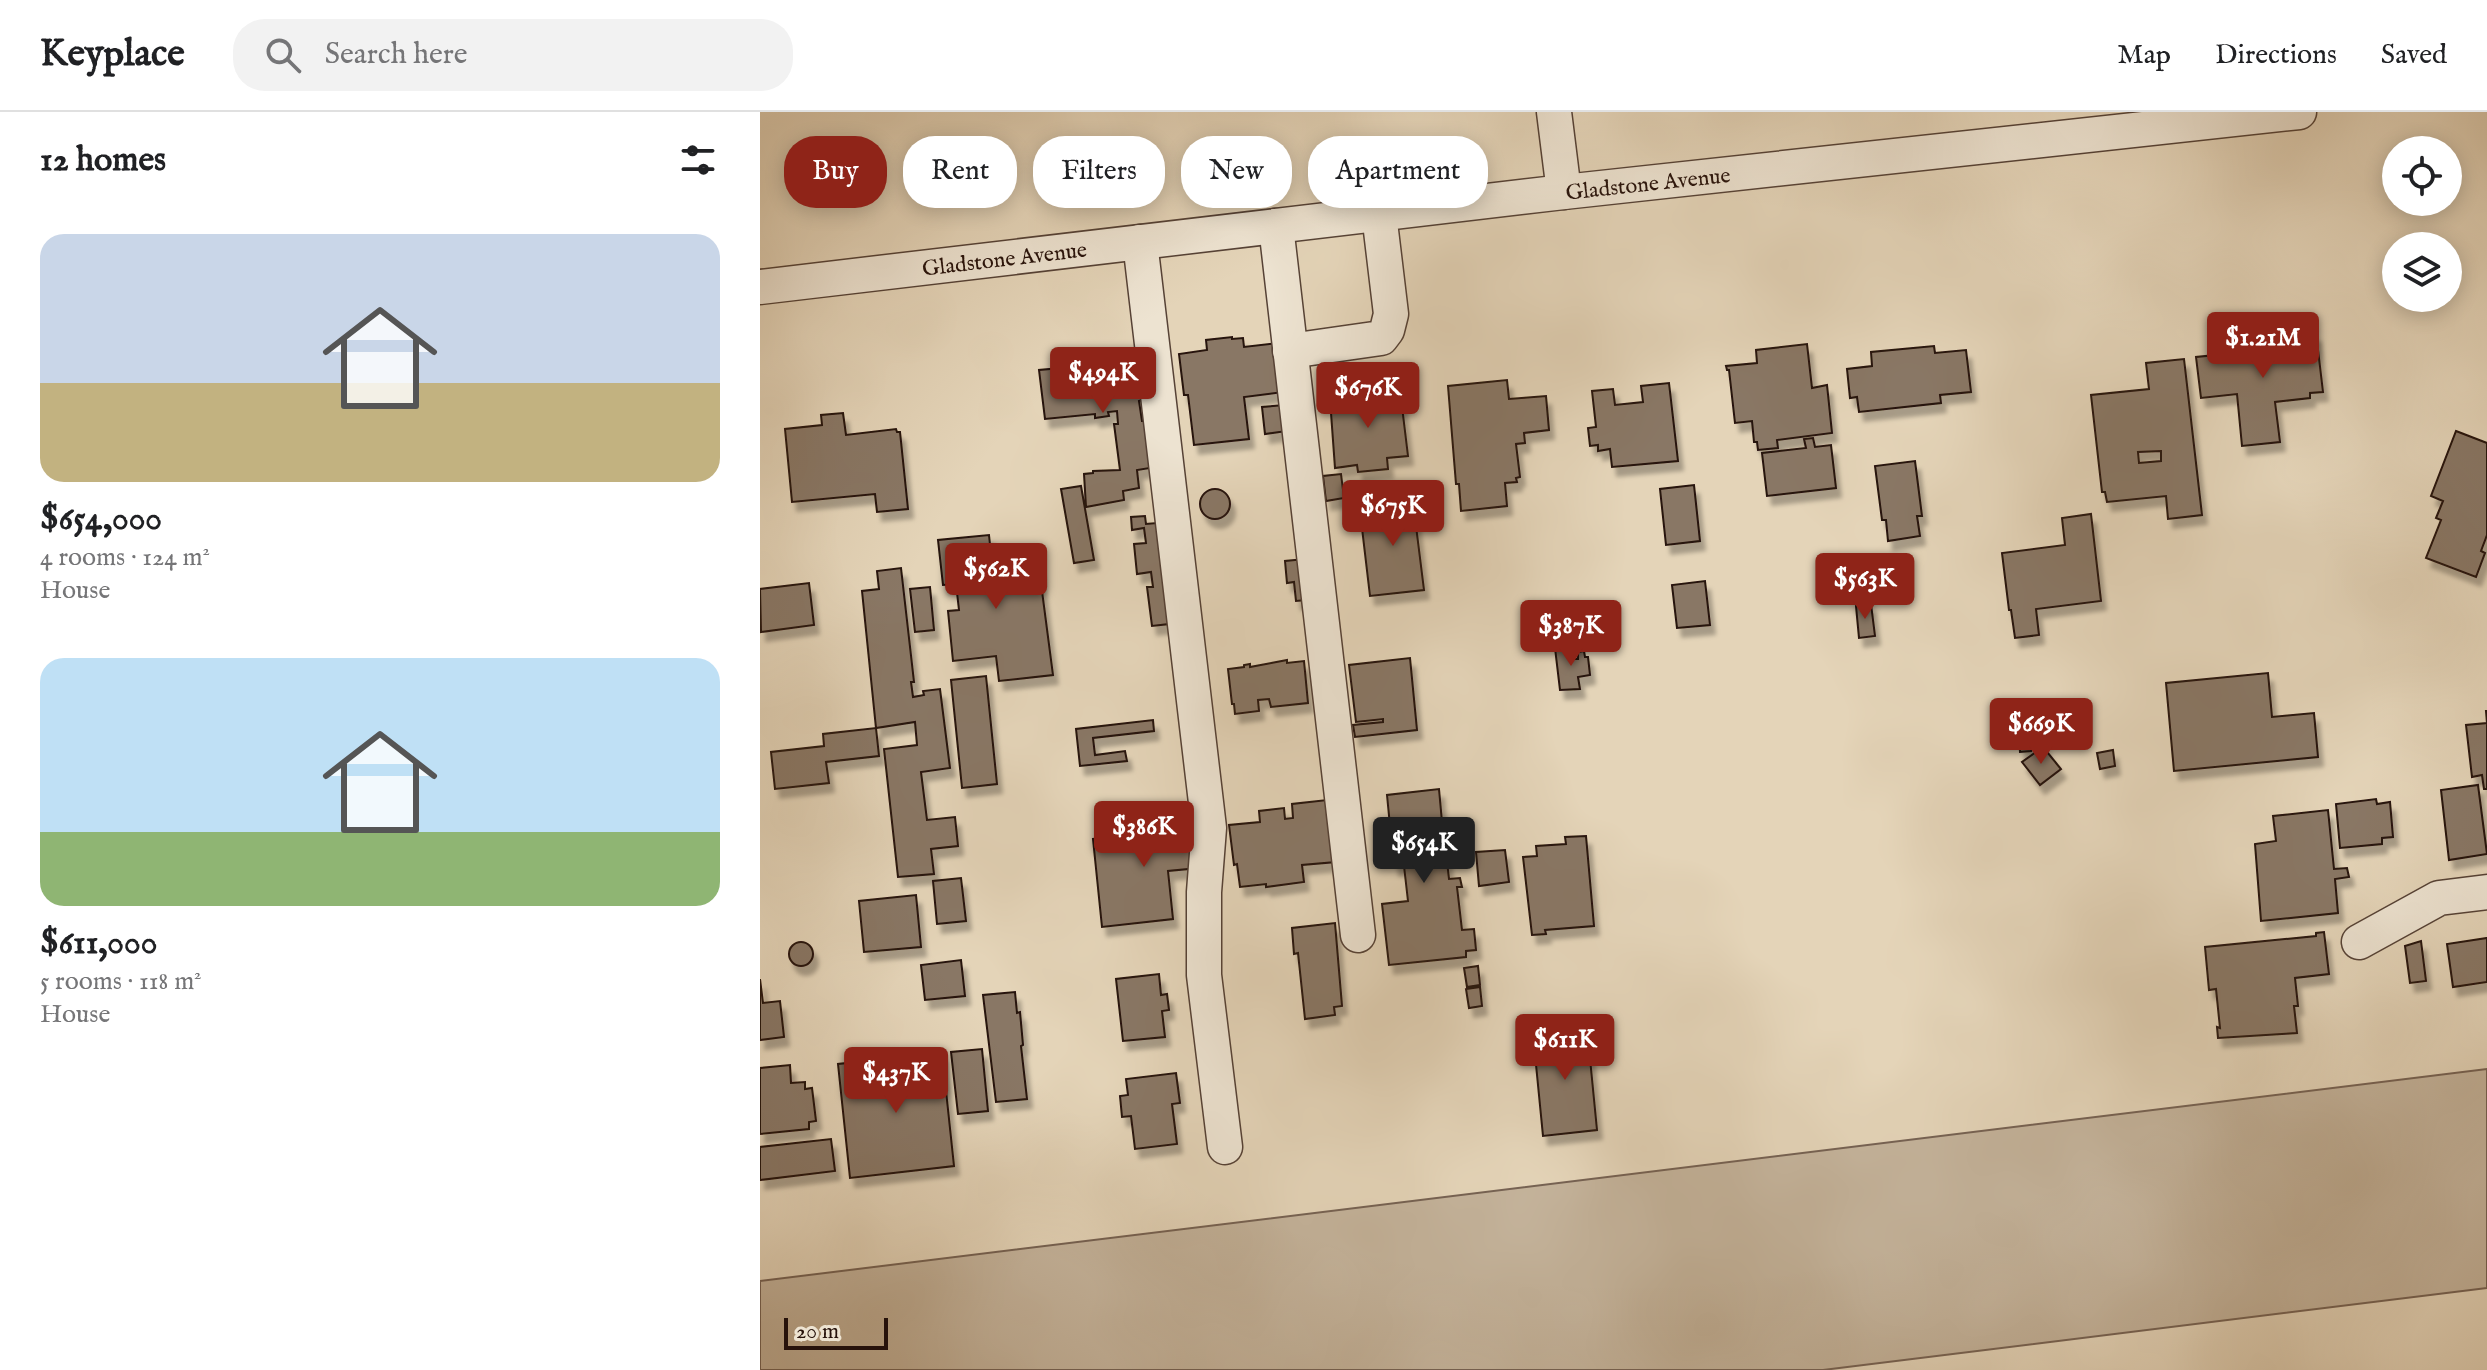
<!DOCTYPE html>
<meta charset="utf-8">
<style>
body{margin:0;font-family:"IM FELL English",serif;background:#f2f2f2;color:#202124;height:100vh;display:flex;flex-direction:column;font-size:30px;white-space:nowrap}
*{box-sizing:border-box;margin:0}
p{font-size:26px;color:#757577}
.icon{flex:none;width:44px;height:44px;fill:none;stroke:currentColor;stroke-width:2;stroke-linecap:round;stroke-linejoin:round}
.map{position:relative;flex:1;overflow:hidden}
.panel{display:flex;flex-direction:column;background:#fff;width:760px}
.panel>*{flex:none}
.guide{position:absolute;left:24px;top:24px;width:760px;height:72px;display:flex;gap:16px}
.fabs{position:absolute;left:1622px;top:24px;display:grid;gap:16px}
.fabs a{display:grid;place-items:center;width:80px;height:80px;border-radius:50%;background:#fff;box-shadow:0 4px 20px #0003;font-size:40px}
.scale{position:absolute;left:24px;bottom:20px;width:104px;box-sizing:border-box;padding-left:8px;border:4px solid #27120b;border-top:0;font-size:22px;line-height:28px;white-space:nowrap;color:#27120b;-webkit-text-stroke:6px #ede3d1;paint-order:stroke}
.price{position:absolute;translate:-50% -68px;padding:0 18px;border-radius:8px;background:#8f2418;color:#fff;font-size:26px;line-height:52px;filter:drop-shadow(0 2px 4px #0008)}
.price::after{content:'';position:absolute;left:50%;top:48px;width:24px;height:18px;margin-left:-12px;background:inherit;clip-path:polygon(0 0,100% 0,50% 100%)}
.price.on{background:#222;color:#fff}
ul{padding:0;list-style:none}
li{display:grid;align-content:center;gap:16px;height:424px;padding:0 40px}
li span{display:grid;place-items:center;height:248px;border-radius:24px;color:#555}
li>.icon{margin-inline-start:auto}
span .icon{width:144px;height:144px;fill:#fffc;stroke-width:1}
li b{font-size:34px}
h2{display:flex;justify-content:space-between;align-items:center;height:96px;padding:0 40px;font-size:34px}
.chip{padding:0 28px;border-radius:32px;background:#fff;box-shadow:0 4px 20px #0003;font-size:28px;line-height:72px}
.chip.on{background:#8f2418;color:#fff}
header{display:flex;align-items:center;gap:48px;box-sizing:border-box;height:112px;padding:0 40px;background:#fff;border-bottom:2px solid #e0e0e0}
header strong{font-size:38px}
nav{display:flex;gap:44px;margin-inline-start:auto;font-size:28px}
.search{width:560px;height:72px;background:#f2f2f2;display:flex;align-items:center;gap:20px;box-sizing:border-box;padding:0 28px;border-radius:32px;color:#757577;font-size:30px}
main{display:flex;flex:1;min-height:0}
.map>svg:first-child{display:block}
.green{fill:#c4b39b;stroke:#766253;stroke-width:2}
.building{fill:#897765;stroke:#27120b;stroke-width:2;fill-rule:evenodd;filter:url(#shadow)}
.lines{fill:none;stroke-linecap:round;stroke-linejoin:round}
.minor-casing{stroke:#564236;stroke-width:37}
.minor{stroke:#ede3d1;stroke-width:34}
.labels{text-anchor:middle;stroke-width:7;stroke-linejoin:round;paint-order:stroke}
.street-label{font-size:22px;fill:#27120b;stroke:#ede3d1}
</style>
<header>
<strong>Keyplace</strong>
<div class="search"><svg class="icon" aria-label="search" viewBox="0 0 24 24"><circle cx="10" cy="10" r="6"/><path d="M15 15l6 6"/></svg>Search here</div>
<nav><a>Map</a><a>Directions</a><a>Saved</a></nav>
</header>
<main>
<section class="panel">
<h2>12 homes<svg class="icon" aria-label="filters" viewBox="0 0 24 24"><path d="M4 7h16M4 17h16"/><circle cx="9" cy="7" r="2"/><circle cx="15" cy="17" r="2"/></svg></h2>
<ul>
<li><span style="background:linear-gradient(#c9d6e8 60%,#c2b280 0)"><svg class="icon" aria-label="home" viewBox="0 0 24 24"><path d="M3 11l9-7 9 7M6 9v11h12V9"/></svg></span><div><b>$654,000</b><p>4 rooms · 124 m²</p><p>House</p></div></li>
<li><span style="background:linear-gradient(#bfe0f5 70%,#8fb573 0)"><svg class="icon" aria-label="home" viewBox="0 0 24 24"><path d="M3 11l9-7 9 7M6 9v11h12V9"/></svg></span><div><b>$611,000</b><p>5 rooms · 118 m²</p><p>House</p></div></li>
</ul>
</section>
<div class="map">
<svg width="1727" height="1258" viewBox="0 0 1727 1258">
<defs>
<filter id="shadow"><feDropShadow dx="5" dy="9" stdDeviation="2" flood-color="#0004"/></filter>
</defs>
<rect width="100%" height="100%" fill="#e4d4b8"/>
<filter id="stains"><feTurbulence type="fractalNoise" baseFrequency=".0025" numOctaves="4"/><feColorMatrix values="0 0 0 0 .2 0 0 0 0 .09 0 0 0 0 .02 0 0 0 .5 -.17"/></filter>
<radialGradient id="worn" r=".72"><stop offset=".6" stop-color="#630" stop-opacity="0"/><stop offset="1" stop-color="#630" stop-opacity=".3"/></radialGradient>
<path class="green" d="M 1727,957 L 1727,1176 L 1063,1258 L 0,1258 L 0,1169 Z"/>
<path class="building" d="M 1556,221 L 1563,280 L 1550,281 L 1550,286 L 1515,290 L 1520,330 L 1482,334 L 1477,282 L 1441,286 L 1436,245 L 1476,241 L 1475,230 Z
M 472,225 L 472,227 L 483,226 L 484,235 L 519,231 L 524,280 L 484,285 L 489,327 L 434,333 L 428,283 L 424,283 L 419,242 L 447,238 L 446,228 Z
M 1047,232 L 1052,276 L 1067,273 L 1072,321 L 1017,328 L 1018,336 L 998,338 L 997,330 L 994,330 L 992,309 L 975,311 L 969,258 L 967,258 L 966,254 L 997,251 L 996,238 Z
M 1174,234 L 1175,241 L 1206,238 L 1211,280 L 1180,283 L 1181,291 L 1099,300 L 1097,285 L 1090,286 L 1087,257 L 1112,254 L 1111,240 Z
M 351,238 L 352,249 L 379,247 L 383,288 L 379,289 L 382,309 L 385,309 L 390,356 L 377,358 L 379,376 L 363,379 L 364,388 L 326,395 L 324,362 L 333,361 L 333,359 L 360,358 L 354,312 L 358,312 L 357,299 L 348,300 L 349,304 L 335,306 L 335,302 L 285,307 L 279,258 L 312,255 L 311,244 Z
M 1424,247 L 1442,403 L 1408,407 L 1406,384 L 1347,390 L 1345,380 L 1342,380 L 1331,283 L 1389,277 L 1386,251 ZM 1401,339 L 1401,349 L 1379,351 L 1378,340 Z
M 747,268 L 749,287 L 786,284 L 789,318 L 764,321 L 765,331 L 756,332 L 760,365 L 756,366 L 757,370 L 745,371 L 747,394 L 701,399 L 699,372 L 696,372 L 688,274 Z
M 909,271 L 918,349 L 852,355 L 850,337 L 838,339 L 838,333 L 830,334 L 828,316 L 836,315 L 832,279 L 853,277 L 855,293 L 883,290 L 881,274 Z
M 640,278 L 648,344 L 627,346 L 628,357 L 598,360 L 597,353 L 575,356 L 570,287 Z
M 524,293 L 527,319 L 505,322 L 502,295 Z
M 83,301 L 86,323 L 136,317 L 137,320 L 140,320 L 148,397 L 117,400 L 115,382 L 32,390 L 25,317 L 62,313 L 61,303 Z
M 1696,319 L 1727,331 L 1727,423 L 1721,439 L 1725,441 L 1716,465 L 1666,446 L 1681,408 L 1676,406 L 1683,389 L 1671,384 Z
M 1053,326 L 1055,335 L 1071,333 L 1076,376 L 1007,384 L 1002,341 L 1046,336 L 1044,327 Z
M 1155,349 L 1162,404 L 1157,404 L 1160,424 L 1128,429 L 1126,408 L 1122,408 L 1115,354 Z
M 581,362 L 584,386 L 566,389 L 563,364 Z
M 934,373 L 940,429 L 906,433 L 900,377 Z
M 321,374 L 334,448 L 314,451 L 301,377 Z
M440 392a15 15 0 1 1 30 0a15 15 0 1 1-30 0Z
M 652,382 L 664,478 L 610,484 L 602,416 L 620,413 L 620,410 L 617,410 L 615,393 L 617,393 L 617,387 Z
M 1331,402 L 1341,489 L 1276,497 L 1279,523 L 1255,526 L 1251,498 L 1249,498 L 1242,441 L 1305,433 L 1302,406 Z
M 385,404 L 386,412 L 397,411 L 409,512 L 392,514 L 387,475 L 393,475 L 391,460 L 377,462 L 374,432 L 386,431 L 384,416 L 372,418 L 371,405 Z
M 229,423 L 233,461 L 279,456 L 293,563 L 239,569 L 236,544 L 193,549 L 188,499 L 199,498 L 196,472 L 183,473 L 178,428 Z
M 545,447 L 546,488 L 536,489 L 534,470 L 527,471 L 525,449 Z
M 141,456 L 154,570 L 151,570 L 153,585 L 164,583 L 163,579 L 180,577 L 190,656 L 161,660 L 167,708 L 195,705 L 198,734 L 171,737 L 174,762 L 138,765 L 124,637 L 157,633 L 155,610 L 116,616 L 102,479 L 119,477 L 117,459 Z
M 945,469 L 950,513 L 917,516 L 912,473 Z
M 49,471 L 54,513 L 1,520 L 0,477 Z
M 170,475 L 174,518 L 155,520 L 150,477 Z
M 1111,492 L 1115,524 L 1099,526 L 1096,494 Z
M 814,534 L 815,547 L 818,547 L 818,540 L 824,539 L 825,545 L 828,545 L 830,563 L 818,565 L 820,577 L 800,578 L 795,536 Z
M 650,546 L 657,618 L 595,625 L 593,613 L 623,610 L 623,607 L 596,610 L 589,553 Z
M 527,548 L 527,551 L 544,549 L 548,591 L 511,595 L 509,587 L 498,588 L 499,599 L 475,602 L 474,592 L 472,592 L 468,557 L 484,555 L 484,553 L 490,552 L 490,555 Z
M 1508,561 L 1512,605 L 1554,601 L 1558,645 L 1414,659 L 1406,571 Z
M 226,564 L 237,672 L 202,676 L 191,568 Z
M 1726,599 L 1727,599 L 1727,677 L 1724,677 L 1722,663 L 1712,665 L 1706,613 L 1727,611 Z
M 393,608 L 394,619 L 333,626 L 335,643 L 365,639 L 367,649 L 320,654 L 316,617 Z
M 116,616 L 119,644 L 66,650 L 69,671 L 15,677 L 11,640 L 64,634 L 63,622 Z
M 1270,623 L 1271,639 L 1260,640 L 1259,624 Z
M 1283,635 L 1301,657 L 1280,673 L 1262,650 Z
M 1353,638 L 1355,654 L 1340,657 L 1337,641 Z
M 1718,673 L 1727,742 L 1689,748 L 1681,678 Z
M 679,677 L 682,710 L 692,710 L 694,723 L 688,724 L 690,731 L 685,732 L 689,767 L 700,766 L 702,775 L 697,775 L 702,818 L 714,817 L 716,838 L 706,839 L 706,845 L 629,853 L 622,792 L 648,789 L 644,754 L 634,755 L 627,683 Z
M 1616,687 L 1617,692 L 1630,690 L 1633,725 L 1622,726 L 1622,732 L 1580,736 L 1576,692 Z
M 567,688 L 576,750 L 542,753 L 544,770 L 506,775 L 506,772 L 480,775 L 477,752 L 474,753 L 469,713 L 500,710 L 499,699 L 524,696 L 525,707 L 533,706 L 532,692 Z
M 433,697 L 439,756 L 408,759 L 413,807 L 342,815 L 333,727 L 378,723 L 377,712 L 403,710 L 401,700 Z
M 1568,698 L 1574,757 L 1587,756 L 1589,765 L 1575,767 L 1578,801 L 1501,809 L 1495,732 L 1516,729 L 1513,704 Z
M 826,724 L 834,814 L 785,818 L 786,822 L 772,823 L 763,745 L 777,744 L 776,734 L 806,732 L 805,725 Z
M 745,738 L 749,770 L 719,774 L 716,740 Z
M 201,766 L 206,809 L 177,812 L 173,769 Z
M 156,783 L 161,835 L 104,840 L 99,789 Z
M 575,811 L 582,894 L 574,895 L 575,903 L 545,907 L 538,841 L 534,842 L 532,816 Z
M 1564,820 L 1569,862 L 1535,866 L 1538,894 L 1534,894 L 1537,921 L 1458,926 L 1457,915 L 1460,916 L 1456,877 L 1449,878 L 1445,835 L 1556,824 L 1556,821 Z
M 1727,826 L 1727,870 L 1693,875 L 1687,832 Z
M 1661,829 L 1666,869 L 1650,871 L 1645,834 Z
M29 842a12 12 0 1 1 24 0a12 12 0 1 1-24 0Z
M 201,848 L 205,884 L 165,888 L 161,853 Z
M 718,854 L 720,873 L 707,875 L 704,856 Z
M 399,862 L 401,883 L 407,882 L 409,898 L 402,899 L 405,925 L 363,929 L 356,867 Z
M 0,867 L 3,891 L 20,889 L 24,925 L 0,928 Z
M 720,875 L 722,894 L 709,896 L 706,877 Z
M 255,880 L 257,901 L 260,900 L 263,933 L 261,934 L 267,987 L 236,990 L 223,883 Z
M 827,916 L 837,1018 L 783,1024 L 773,922 Z
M 222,937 L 228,999 L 198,1002 L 191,940 Z
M 182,941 L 194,1054 L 90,1066 L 78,952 Z
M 30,953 L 31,971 L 45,970 L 45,977 L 52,976 L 56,1009 L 49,1010 L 49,1017 L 0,1022 L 0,956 Z
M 416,961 L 420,991 L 412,992 L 417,1032 L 375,1037 L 371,1004 L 362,1005 L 360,984 L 368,983 L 366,967 Z
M 71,1027 L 75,1059 L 0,1068 L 0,1035 Z"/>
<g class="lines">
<g class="minor-casing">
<g id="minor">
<path d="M 794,0 L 804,80"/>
<path d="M 516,114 L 598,823"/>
<path d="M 380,130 L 449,716 L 444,780 L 444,863 L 465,1035"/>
<path id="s1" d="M 0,175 L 804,80 L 1539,0"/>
<path d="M 530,239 L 621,226 L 627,218 L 631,202 L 619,102"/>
<path d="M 1599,830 L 1679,786 L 1727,780"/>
</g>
</g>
<use href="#minor" class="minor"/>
</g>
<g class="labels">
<g class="street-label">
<text dy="8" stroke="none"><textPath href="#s1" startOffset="894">Gladstone Avenue</textPath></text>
<text dy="8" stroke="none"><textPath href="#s1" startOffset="246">Gladstone Avenue</textPath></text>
</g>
</g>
<rect width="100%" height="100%" filter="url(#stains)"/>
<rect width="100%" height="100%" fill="url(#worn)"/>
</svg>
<div class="fabs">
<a><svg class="icon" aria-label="locate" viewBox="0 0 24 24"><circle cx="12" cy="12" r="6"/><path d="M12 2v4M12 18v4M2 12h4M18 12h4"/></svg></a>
<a><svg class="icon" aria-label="layers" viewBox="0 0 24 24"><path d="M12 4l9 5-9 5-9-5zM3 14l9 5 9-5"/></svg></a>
</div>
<div class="scale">20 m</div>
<b class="price" style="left:1503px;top:268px">$1.21M</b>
<b class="price" style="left:343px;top:303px">$494K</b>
<b class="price" style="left:608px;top:318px">$676K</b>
<b class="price" style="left:633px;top:436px">$675K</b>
<b class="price" style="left:236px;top:499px">$562K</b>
<b class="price" style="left:1105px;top:509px">$563K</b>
<b class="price" style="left:811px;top:556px">$387K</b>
<b class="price" style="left:1281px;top:654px">$669K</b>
<b class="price" style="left:384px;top:757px">$386K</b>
<b class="price on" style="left:664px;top:773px">$654K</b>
<b class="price" style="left:805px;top:970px">$611K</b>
<b class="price" style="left:136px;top:1003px">$437K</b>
<div class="guide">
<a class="chip on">Buy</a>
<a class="chip">Rent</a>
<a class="chip">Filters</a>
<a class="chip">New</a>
<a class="chip">Apartment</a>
</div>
</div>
</main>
